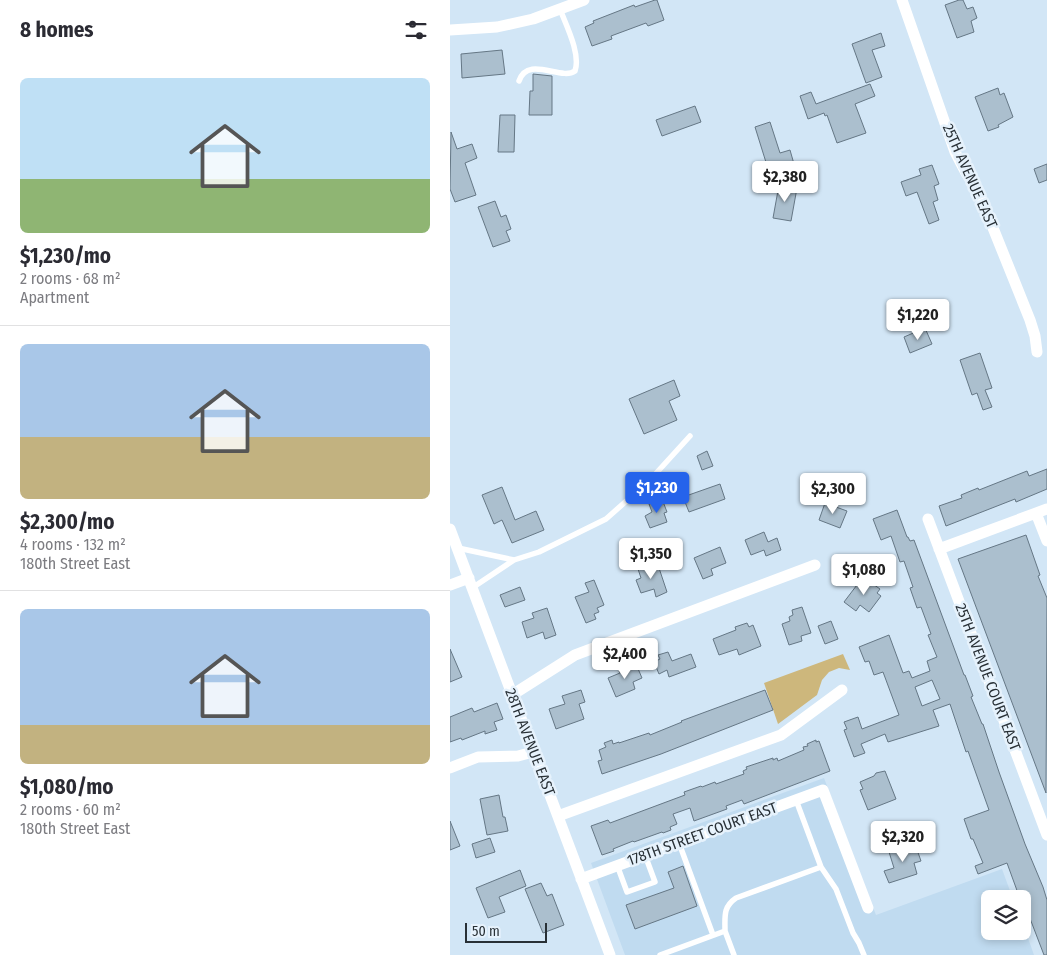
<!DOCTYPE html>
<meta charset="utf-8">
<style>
body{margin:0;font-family:"Fira Sans Condensed",sans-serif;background:#f2f2f3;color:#2b2b33;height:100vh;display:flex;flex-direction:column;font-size:19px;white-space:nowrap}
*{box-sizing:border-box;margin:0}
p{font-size:16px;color:#7c7c81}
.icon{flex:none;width:28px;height:28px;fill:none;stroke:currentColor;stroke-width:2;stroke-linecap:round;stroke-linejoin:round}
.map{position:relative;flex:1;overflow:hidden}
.sheet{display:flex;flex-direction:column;background:#fff;width:450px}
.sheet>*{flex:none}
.buttons{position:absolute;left:531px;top:890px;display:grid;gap:10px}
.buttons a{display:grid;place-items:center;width:50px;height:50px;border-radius:8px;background:#fff;box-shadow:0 2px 8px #0003;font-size:25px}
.scale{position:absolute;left:15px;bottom:12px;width:82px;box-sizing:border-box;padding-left:5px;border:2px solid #283036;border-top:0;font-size:14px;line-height:18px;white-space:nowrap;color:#283036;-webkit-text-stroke:4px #e6f2fc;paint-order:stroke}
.price{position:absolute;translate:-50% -42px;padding:0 11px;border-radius:5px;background:#fff;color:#222;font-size:16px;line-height:32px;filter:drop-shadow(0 1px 2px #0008)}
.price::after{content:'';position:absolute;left:50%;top:30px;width:15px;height:11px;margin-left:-8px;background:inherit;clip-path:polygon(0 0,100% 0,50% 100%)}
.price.current{background:#2563eb;color:#fff}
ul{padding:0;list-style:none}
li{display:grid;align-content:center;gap:10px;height:265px;padding:0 20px}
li+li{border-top:1px solid #e1e1e2}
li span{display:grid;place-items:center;height:155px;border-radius:8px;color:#555}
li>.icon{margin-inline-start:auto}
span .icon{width:90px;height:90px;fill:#fffc;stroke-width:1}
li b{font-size:21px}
h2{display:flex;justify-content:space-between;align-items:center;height:60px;padding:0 20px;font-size:21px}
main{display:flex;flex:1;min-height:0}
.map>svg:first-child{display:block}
.built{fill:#c0dbf0}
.green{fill:#cdb77c}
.building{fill:#abbfce;stroke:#657785;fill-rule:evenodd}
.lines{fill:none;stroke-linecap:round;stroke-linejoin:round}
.service{stroke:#fff;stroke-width:5.5}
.minor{stroke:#fff;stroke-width:11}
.labels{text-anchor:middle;stroke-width:5;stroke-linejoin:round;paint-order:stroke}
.street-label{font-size:15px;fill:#283036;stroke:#e6f2fc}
</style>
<main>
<section class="sheet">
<h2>8 homes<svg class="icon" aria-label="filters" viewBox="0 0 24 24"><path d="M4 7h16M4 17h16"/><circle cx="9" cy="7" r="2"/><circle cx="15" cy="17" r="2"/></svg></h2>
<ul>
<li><span style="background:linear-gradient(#bfe0f5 65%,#8fb573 0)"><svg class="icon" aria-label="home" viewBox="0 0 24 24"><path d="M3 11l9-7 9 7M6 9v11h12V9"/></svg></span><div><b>$1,230/mo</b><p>2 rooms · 68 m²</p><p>Apartment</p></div></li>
<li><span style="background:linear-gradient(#a9c7e8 60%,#c2b280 0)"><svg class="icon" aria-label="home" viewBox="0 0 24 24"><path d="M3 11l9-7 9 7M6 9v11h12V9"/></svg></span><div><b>$2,300/mo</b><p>4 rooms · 132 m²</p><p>180th Street East</p></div></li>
<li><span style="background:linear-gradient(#a9c7e8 75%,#c2b280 0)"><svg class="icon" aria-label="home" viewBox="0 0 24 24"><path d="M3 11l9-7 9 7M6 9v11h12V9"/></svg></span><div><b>$1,080/mo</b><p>2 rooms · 60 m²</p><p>180th Street East</p></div></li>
</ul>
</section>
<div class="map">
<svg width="597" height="955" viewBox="0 0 597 955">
<rect width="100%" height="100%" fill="#d2e6f6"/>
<path class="built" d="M 374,778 L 426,915 L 552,869 L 563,899 L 540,899 L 540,931 L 572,931 L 573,924 L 584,955 L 175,955 L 141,863 Z"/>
<path class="green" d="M 393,654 L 400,670 L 389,668 L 379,672 L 372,680 L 367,695 L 328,724 L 314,683 Z"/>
<path class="building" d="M 205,0 L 207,0 L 214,20 L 198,26 L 196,23 L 161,36 L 162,39 L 142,46 L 135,27 L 144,23 L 143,21 L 184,5 L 185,7 Z
M 509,0 L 513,0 L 517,9 L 523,7 L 527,18 L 521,21 L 524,32 L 507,38 L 495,5 Z
M 431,33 L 435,46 L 422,50 L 432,77 L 416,83 L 402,44 Z
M 52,50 L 55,74 L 12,78 L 11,54 Z
M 83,74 L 102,76 L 102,115 L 79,115 L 80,91 L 83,91 Z
M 420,84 L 425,96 L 405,104 L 416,133 L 387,143 L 377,115 L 375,116 L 374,113 L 358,119 L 350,96 L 361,92 L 366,104 Z
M 548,88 L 550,95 L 554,93 L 563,117 L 548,125 L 549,127 L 538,131 L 525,97 Z
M 245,106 L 251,122 L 212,136 L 206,120 Z
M 50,115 L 65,115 L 64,152 L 48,152 Z
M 320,122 L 330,153 L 340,150 L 344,164 L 319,172 L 305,127 Z
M 1,132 L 7,149 L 22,144 L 27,158 L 15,163 L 26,195 L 5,202 L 0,189 Z
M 597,164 L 597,180 L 589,183 L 584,169 Z
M 482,165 L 489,184 L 484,186 L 488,200 L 483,202 L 489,220 L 479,224 L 467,192 L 456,196 L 451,182 L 471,175 L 469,169 Z
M 329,185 L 347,188 L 341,221 L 323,218 Z
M 45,201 L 51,217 L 56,215 L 61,229 L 56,231 L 60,241 L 43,247 L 28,207 Z
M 475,328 L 482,344 L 460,353 L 454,337 Z
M 530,353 L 542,388 L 535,390 L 542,407 L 533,410 L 527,393 L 522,395 L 510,360 Z
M 224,380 L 230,396 L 219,401 L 227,420 L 194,434 L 179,399 Z
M 257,451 L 263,466 L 252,470 L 247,456 Z
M 597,469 L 597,489 L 566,502 L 565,499 L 496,526 L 489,506 L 512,498 L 511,495 L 528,488 L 529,490 L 577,471 L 579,476 Z
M 270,484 L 275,499 L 239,512 L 233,497 Z
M 52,487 L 65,520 L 86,511 L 94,530 L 62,543 L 52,520 L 44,524 L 32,495 Z
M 212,499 L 217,512 L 214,513 L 217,522 L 200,528 L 195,516 L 202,512 L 199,504 Z
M 375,503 L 397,511 L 390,528 L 369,520 Z
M 447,510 L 457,537 L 458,537 L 460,541 L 464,540 L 514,675 L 515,675 L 523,696 L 521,697 L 532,724 L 533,724 L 549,772 L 575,844 L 593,887 L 597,900 L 597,955 L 594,955 L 571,895 L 569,896 L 557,863 L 528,874 L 525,866 L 533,863 L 523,839 L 521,839 L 514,819 L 539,810 L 518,751 L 516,752 L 500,704 L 483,710 L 489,726 L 438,742 L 435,734 L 411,744 L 415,753 L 404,757 L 394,730 L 397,729 L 394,722 L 408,717 L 412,729 L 449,715 L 433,672 L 424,675 L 419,661 L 415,662 L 409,647 L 439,635 L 453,673 L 459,671 L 462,678 L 480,671 L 477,661 L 487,657 L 478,635 L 481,634 L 471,607 L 467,608 L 460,588 L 463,587 L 454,561 L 450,562 L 441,536 L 431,540 L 423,519 ZM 482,680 L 490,699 L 472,706 L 465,687 Z
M 314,532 L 318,542 L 327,538 L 331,550 L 316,556 L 314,550 L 301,555 L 295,540 Z
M 576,535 L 590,575 L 588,576 L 597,598 L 596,793 L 508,559 Z
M 270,547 L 276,563 L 261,569 L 263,575 L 253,579 L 244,558 Z
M 207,562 L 217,592 L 206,597 L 204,589 L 191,593 L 186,580 L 191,578 L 188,569 Z
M 413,577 L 430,589 L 427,593 L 431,596 L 419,612 L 410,605 L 406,611 L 394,602 Z
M 144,580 L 154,605 L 147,608 L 149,612 L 144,614 L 146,619 L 136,623 L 125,597 L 139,592 L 135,583 Z
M 70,587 L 75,600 L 55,607 L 50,595 Z
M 352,607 L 361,633 L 351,636 L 352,641 L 339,645 L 332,624 L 340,621 L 339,617 L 343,615 L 342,610 Z
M 97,608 L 106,635 L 95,639 L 93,632 L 77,638 L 72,622 L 84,618 L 82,613 Z
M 381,621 L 388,639 L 375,644 L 368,626 Z
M 297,623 L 299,627 L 303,625 L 311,646 L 289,655 L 287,649 L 269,655 L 263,639 L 286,630 L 285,627 Z
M 0,649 L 12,677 L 0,682 Z
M 218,652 L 222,661 L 241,654 L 246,667 L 219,677 L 217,670 L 209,674 L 204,662 L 210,659 L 208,655 Z
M 186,664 L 192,678 L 183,682 L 185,689 L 166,697 L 158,678 L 170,673 L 169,671 Z
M 131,690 L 135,702 L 129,704 L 134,719 L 106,729 L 99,709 L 115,704 L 112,696 Z
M 315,690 L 323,710 L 211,754 L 152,774 L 148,761 L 152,760 L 149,750 L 156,747 L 154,743 L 162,740 L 163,744 L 169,742 L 169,743 L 199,733 L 200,735 L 232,722 L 231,721 Z
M 47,703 L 53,719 L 44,722 L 47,730 L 35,734 L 35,731 L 12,740 L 11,738 L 0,742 L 0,717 L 22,708 L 24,712 Z
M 366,740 L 366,742 L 369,741 L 380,771 L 294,804 L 292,800 L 276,806 L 277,809 L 244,821 L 240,808 L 223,814 L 227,824 L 220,827 L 221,830 L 213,833 L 212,832 L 184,842 L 183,841 L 163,849 L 164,851 L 152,855 L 141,826 L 158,820 L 160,823 L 235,795 L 234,792 L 251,786 L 252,787 L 265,782 L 266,784 L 294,774 L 293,771 L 297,769 L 296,767 L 323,758 L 323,760 L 327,758 L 328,761 L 354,750 L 353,747 L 358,746 L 357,744 Z
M 435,771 L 446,799 L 418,810 L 410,790 L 413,789 L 410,782 L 424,776 L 426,773 Z
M 49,795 L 53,817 L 55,817 L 58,831 L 37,835 L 30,799 Z
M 0,821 L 10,846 L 0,850 Z
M 40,838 L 45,852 L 26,858 L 22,844 Z
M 465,844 L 471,861 L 464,863 L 467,874 L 439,883 L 434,871 L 444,868 L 439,852 Z
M 233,866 L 247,906 L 185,929 L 176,905 L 224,888 L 218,872 Z
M 70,870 L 76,886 L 49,897 L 55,912 L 38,918 L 26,888 Z
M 91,883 L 97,896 L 102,894 L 114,925 L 93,933 L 75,889 Z"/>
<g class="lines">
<path class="service" d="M 69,81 C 78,55 111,81 125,71 C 131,54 116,25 110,9
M 8,548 L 64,560
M 22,588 L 64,560 L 89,552 L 156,519 L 200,480 L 240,436
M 346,800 L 371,867 L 386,889 L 403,933 L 409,943 L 414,955
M 229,843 L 263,935
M 167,865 L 177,892 L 205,882 L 195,855
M 275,931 C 275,916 273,907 286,898 L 371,867
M 210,955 L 275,931 L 284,955"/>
<path class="minor" d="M 452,0 L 505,152 L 516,173 L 527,188 L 580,320 L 585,336 L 587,352
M 0,30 L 47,27 L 83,19 L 134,0
M 586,513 L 597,541
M 478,519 L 597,835
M 0,529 L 160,955
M 489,549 L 597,509
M 0,585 L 19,578
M 62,695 L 125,655 L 365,565
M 0,768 L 28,757 L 68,756 L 83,752
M 108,816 L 331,735 L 392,690
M 131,879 L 373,790 L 418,908"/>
</g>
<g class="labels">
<g class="street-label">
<text transform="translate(520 176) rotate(66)" y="5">25TH AVENUE EAST</text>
<text transform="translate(538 677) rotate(69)" y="5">25TH AVENUE COURT EAST</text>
<text transform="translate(80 742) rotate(69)" y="5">28TH AVENUE EAST</text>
<text transform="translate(252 834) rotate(-20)" y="5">178TH STREET COURT EAST</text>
</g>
</g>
</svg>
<div class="buttons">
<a><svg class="icon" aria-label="layers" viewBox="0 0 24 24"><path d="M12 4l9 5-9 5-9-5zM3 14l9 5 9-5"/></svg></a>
</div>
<div class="scale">50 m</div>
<b class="price" style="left:335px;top:203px">$2,380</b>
<b class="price" style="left:468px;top:341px">$1,220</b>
<b class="price current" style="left:207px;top:514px">$1,230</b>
<b class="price" style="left:383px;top:515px">$2,300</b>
<b class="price" style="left:201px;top:580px">$1,350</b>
<b class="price" style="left:414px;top:596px">$1,080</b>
<b class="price" style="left:175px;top:680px">$2,400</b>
<b class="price" style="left:453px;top:863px">$2,320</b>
</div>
</main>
